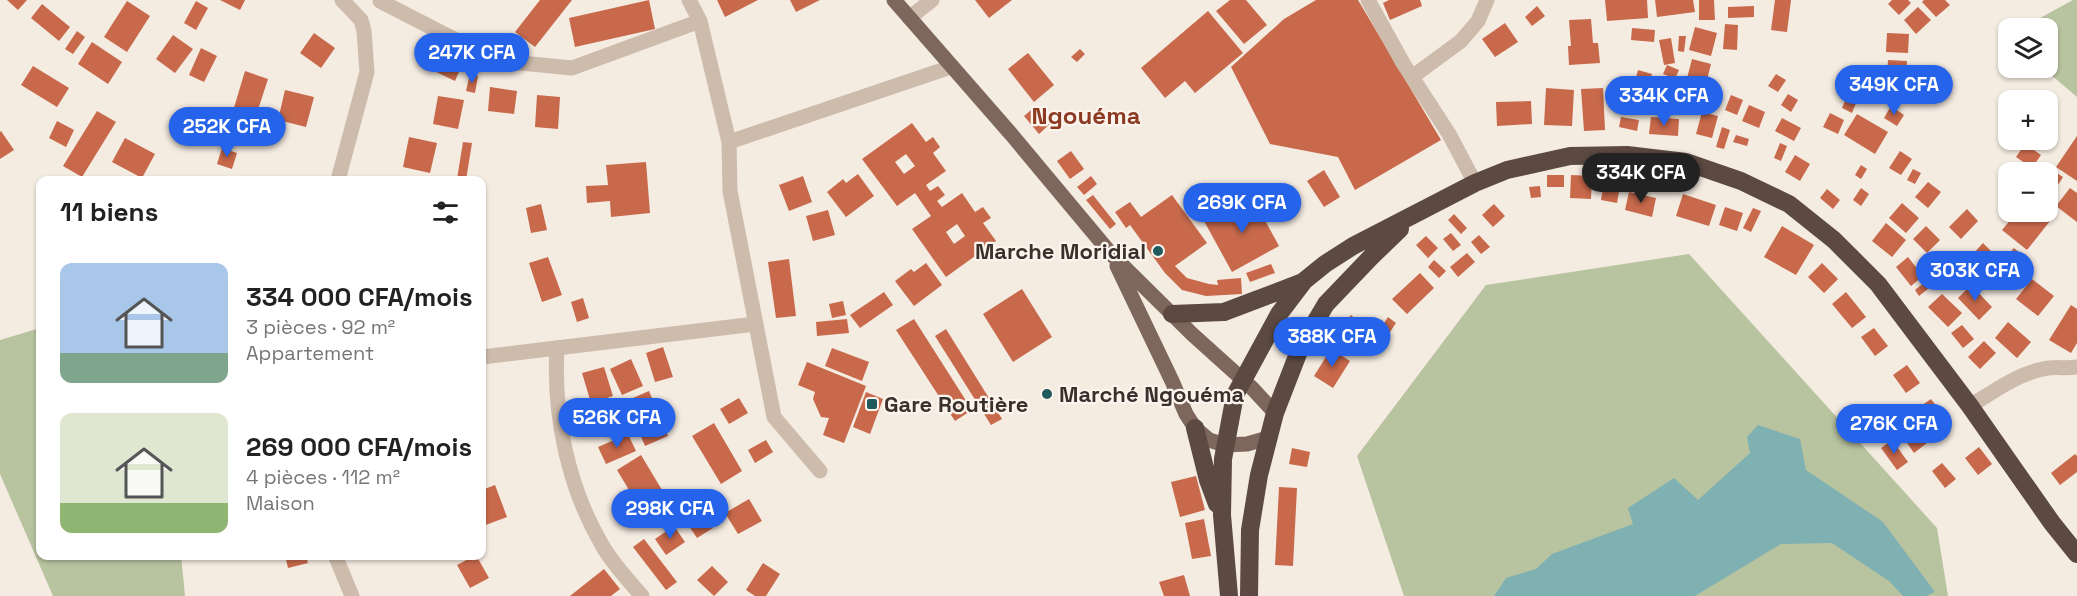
<!DOCTYPE html>
<html lang="fr">
<meta charset="utf-8">
<style>
body{margin:0;font-family:"Space Grotesk",sans-serif;background:#f2f2f2;color:#222;height:100vh;display:flex;flex-direction:column;font-size:22px;white-space:nowrap}
*{box-sizing:border-box;margin:0}
p{font-size:20px;color:#767676}
.icon{flex:none;width:33px;height:33px;fill:none;stroke:currentColor;stroke-width:2;stroke-linecap:round;stroke-linejoin:round}
.map{position:relative;flex:1;overflow:hidden}
.drawer{position:absolute;left:36px;top:176px;width:450px;height:384px;display:flex;flex-direction:column;background:#fff;border-radius:12px;box-shadow:0 2px 4px #0004}
.drawer>*{flex:none}
.buttons{position:absolute;left:1998px;top:18px;display:grid;gap:12px}
.buttons a{display:grid;place-items:center;width:60px;height:60px;border-radius:12px;background:#fff;box-shadow:0 2px 4px #0004;font-size:30px}
.price{position:absolute;translate:-50% -51px;padding:0 14px;border-radius:21px;background:#2563eb;color:#fff;font-size:20px;line-height:39px;filter:drop-shadow(0 2px 3px #0008)}
.price::after{content:'';position:absolute;left:50%;top:36px;width:18px;height:14px;margin-left:-9px;background:inherit;clip-path:polygon(0 0,100% 0,50% 100%)}
.price.current{background:#222;color:#fff}
ul{padding:0;list-style:none}
li{display:flex;align-items:center;gap:18px;height:150px;padding:0 24px}
li span{display:grid;place-items:center;flex:none;width:168px;height:120px;border-radius:12px;color:#555}
li>.icon{margin-inline-start:auto}
span .icon{width:72px;height:72px;fill:#fffc;stroke-width:1}
li b{font-size:26px}
h2{display:flex;justify-content:space-between;align-items:center;height:72px;padding:0 24px;font-size:26px}
.map>svg:first-child{display:block}
.green{fill:#b8c4a0}
.water{fill:#7fb0b2}
.building{fill:#c8694b;fill-rule:evenodd}
.lines{fill:none;stroke-linecap:round;stroke-linejoin:round}
.minor{stroke:#cdbbac;stroke-width:15}
.major{stroke:#7d675c;stroke-width:15}
.highway{stroke:#5c4a42;stroke-width:18}
.poi-dot{fill:#1f5a5e;stroke:#fbf5ee;stroke-width:2}
.labels{text-anchor:middle;stroke-width:4.5;stroke-linejoin:round;paint-order:stroke}
.poi-label{font-size:22px;font-weight:bold;fill:#3b302b;stroke:#fbf5ee;text-anchor:start}
.neighbourhood-label{font-size:24px;font-weight:bold;fill:#8c3b22;stroke:#fbf5ee}
</style>
<div class="map">
<svg width="2077" height="596" viewBox="0 0 2077 596">
<rect width="100%" height="100%" fill="#f4ebe1"/>
<path class="green" d="M 2073,0 L 2077,0 L 2077,97 L 2043,68 L 2048,68 L 2048,28 L 2022,28 Z
M 1689,254 L 1937,528 L 1948,596 L 1404,596 L 1357,456 L 1486,285 Z
M 40,328 L 40,555 L 181,555 L 185,596 L 53,596 L 0,474 L 0,340 Z"/>
<path class="water" d="M 1758,425 L 1800,439 L 1806,470 L 1883,522 L 1935,592 L 1926,596 L 1903,596 L 1889,581 L 1832,543 L 1781,544 L 1695,596 L 1494,596 L 1506,578 L 1536,569 L 1552,554 L 1633,524 L 1628,508 L 1674,478 L 1698,500 L 1750,453 L 1747,437 Z"/>
<path class="building" d="M 7,0 L 27,0 L 18,10 Z
M 220,0 L 245,0 L 240,10 Z
M 540,0 L 572,0 L 535,47 L 515,32 Z
M 649,0 L 655,29 L 575,47 L 569,18 Z
M 717,0 L 758,0 L 725,17 Z
M 790,0 L 820,0 L 796,12 Z
M 975,0 L 1012,0 L 989,18 Z
M 1230,0 L 1246,0 L 1267,25 L 1244,44 L 1216,11 Z
M 1316,0 L 1358,0 L 1441,140 L 1355,190 L 1338,157 L 1270,144 L 1231,67 L 1284,19 Z
M 1389,0 L 1420,0 L 1422,6 L 1390,20 L 1383,3 Z
M 1605,0 L 1647,0 L 1648,18 L 1607,21 Z
M 1655,0 L 1693,0 L 1695,12 L 1657,17 Z
M 1699,0 L 1714,0 L 1715,20 L 1699,20 Z
M 1775,0 L 1791,0 L 1787,32 L 1771,30 Z
M 1892,0 L 1908,0 L 1911,3 L 1899,15 L 1888,4 Z
M 1924,0 L 1945,0 L 1950,5 L 1936,17 L 1922,2 Z
M 127,1 L 150,16 L 127,52 L 104,37 Z
M 196,1 L 208,8 L 196,30 L 184,23 Z
M 42,4 L 70,27 L 59,41 L 31,18 Z
M 1537,6 L 1545,16 L 1532,26 L 1525,17 Z
M 1754,6 L 1754,17 L 1728,18 L 1728,7 Z
M 1918,7 L 1931,20 L 1916,34 L 1904,20 Z
M 1208,11 L 1243,53 L 1195,93 L 1185,81 L 1165,98 L 1141,68 Z
M 1591,19 L 1593,43 L 1598,43 L 1600,63 L 1569,65 L 1568,46 L 1571,46 L 1569,20 Z
M 1505,23 L 1518,42 L 1495,57 L 1482,39 Z
M 1725,24 L 1738,25 L 1737,50 L 1723,49 Z
M 1695,27 L 1717,33 L 1711,56 L 1689,50 Z
M 1632,28 L 1655,30 L 1654,42 L 1631,40 Z
M 77,31 L 85,37 L 73,54 L 65,49 Z
M 314,33 L 335,48 L 321,68 L 300,53 Z
M 1887,33 L 1909,34 L 1908,53 L 1886,52 Z
M 173,35 L 193,49 L 175,73 L 156,59 Z
M 1679,36 L 1686,36 L 1684,52 L 1678,51 Z
M 1671,38 L 1675,63 L 1664,65 L 1659,40 Z
M 92,42 L 122,62 L 108,84 L 78,64 Z
M 440,46 L 465,58 L 455,81 L 430,69 Z
M 201,48 L 217,56 L 204,82 L 189,75 Z
M 1080,49 L 1085,54 L 1077,62 L 1071,57 Z
M 1028,53 L 1054,85 L 1034,102 L 1008,69 Z
M 1692,59 L 1711,64 L 1705,88 L 1686,82 Z
M 1888,60 L 1907,61 L 1906,77 L 1887,76 Z
M 1667,65 L 1679,70 L 1675,79 L 1663,74 Z
M 33,66 L 69,88 L 57,107 L 21,85 Z
M 1638,70 L 1652,74 L 1648,89 L 1634,85 Z
M 245,71 L 268,79 L 255,119 L 233,111 Z
M 470,74 L 478,76 L 475,93 L 466,91 Z
M 1776,74 L 1786,80 L 1778,92 L 1768,86 Z
M 1874,77 L 1876,92 L 1860,94 L 1858,78 Z
M 1659,85 L 1669,88 L 1666,99 L 1657,97 Z
M 490,87 L 517,91 L 514,114 L 488,111 Z
M 1546,88 L 1574,90 L 1572,126 L 1544,125 Z
M 1603,88 L 1605,130 L 1584,131 L 1581,89 Z
M 285,90 L 314,97 L 306,127 L 278,120 Z
M 1679,90 L 1693,97 L 1686,112 L 1672,105 Z
M 2039,92 L 2054,104 L 2048,113 L 2048,100 L 2032,100 Z
M 1788,94 L 1798,100 L 1791,112 L 1781,105 Z
M 1848,94 L 1858,98 L 1852,113 L 1842,108 Z
M 537,95 L 560,97 L 558,129 L 535,127 Z
M 1731,95 L 1743,100 L 1737,115 L 1725,110 Z
M 438,96 L 464,100 L 458,129 L 433,124 Z
M 1624,96 L 1645,100 L 1643,115 L 1621,111 Z
M 1531,101 L 1532,124 L 1497,126 L 1496,102 Z
M 1749,105 L 1765,112 L 1759,128 L 1742,121 Z
M 1036,106 L 1051,123 L 1039,134 L 1024,116 Z
M 1891,106 L 1904,115 L 1897,126 L 1884,118 Z
M 97,111 L 116,122 L 82,177 L 63,166 Z
M 1702,112 L 1718,116 L 1712,138 L 1696,134 Z
M 1830,113 L 1844,120 L 1838,134 L 1823,127 Z
M 1857,114 L 1888,132 L 1875,154 L 1844,135 Z
M 1621,117 L 1639,120 L 1637,131 L 1619,127 Z
M 1651,117 L 1679,119 L 1678,136 L 1649,134 Z
M 1782,118 L 1801,128 L 1794,141 L 1775,131 Z
M 57,121 L 74,130 L 66,147 L 49,138 Z
M 912,123 L 926,142 L 933,137 L 940,147 L 933,153 L 946,171 L 926,185 L 930,191 L 938,186 L 945,195 L 937,201 L 942,207 L 962,193 L 975,212 L 983,207 L 991,218 L 983,223 L 996,241 L 946,277 L 912,229 L 931,216 L 915,193 L 897,206 L 862,159 ZM 906,154 L 915,166 L 904,174 L 895,162 ZM 957,224 L 965,236 L 954,244 L 946,232 Z
M 1722,127 L 1730,130 L 1724,149 L 1716,147 Z
M 1,131 L 14,150 L 0,159 L 0,132 Z
M 1736,135 L 1749,139 L 1747,146 L 1733,142 Z
M 2077,136 L 2077,181 L 2056,167 Z
M 409,137 L 437,143 L 430,173 L 403,167 Z
M 125,138 L 155,154 L 142,178 L 112,162 Z
M 463,142 L 472,143 L 466,180 L 457,179 Z
M 1780,143 L 1787,146 L 1781,161 L 1774,158 Z
M 2025,144 L 2041,155 L 2032,168 L 2016,157 Z
M 222,148 L 237,153 L 232,169 L 217,164 Z
M 1071,151 L 1084,169 L 1070,179 L 1057,161 Z
M 1900,151 L 1912,159 L 1901,175 L 1889,168 Z
M 1795,155 L 1810,164 L 1800,181 L 1785,172 Z
M 646,162 L 650,213 L 611,217 L 610,201 L 587,203 L 586,186 L 608,185 L 606,165 Z
M 1861,165 L 1867,169 L 1861,179 L 1855,175 Z
M 2045,166 L 2063,177 L 2049,199 L 2048,172 L 2041,172 Z
M 1913,169 L 1921,173 L 1915,184 L 1907,180 Z
M 1324,170 L 1340,197 L 1324,207 L 1307,181 Z
M 858,174 L 874,196 L 846,217 L 827,192 L 843,179 L 846,183 Z
M 1547,175 L 1564,175 L 1564,187 L 1547,187 Z
M 1571,175 L 1592,176 L 1591,199 L 1570,198 Z
M 803,176 L 812,202 L 789,211 L 779,185 Z
M 1091,176 L 1097,184 L 1084,195 L 1077,187 Z
M 1605,177 L 1621,180 L 1617,203 L 1601,200 Z
M 1928,182 L 1941,192 L 1928,208 L 1915,197 Z
M 1540,186 L 1541,197 L 1531,198 L 1529,187 Z
M 1861,188 L 1869,194 L 1861,206 L 1853,200 Z
M 2070,188 L 2077,193 L 2077,222 L 2056,206 Z
M 1827,189 L 1840,200 L 1833,209 L 1820,198 Z
M 1629,192 L 1656,198 L 1652,217 L 1625,210 Z
M 1683,194 L 1716,205 L 1709,226 L 1676,216 Z
M 1093,195 L 1116,224 L 1110,229 L 1086,200 Z
M 1172,195 L 1207,243 L 1175,266 L 1187,278 L 1209,284 L 1218,285 L 1217,280 L 1241,278 L 1242,294 L 1206,296 L 1182,290 L 1165,273 L 1130,225 L 1126,228 L 1115,212 L 1130,202 L 1141,217 Z
M 1251,195 L 1279,246 L 1232,272 L 1204,221 Z
M 1902,203 L 1919,218 L 1906,233 L 1889,218 Z
M 541,204 L 547,230 L 531,233 L 526,208 Z
M 1494,204 L 1505,216 L 1493,227 L 1482,215 Z
M 1725,207 L 1743,213 L 1737,231 L 1719,225 Z
M 1753,208 L 1761,211 L 1751,232 L 1743,228 Z
M 1967,209 L 1978,221 L 1961,239 L 1949,227 Z
M 828,210 L 835,235 L 813,241 L 806,216 Z
M 2017,212 L 2048,212 L 2054,216 L 2027,250 L 2002,230 Z
M 1454,214 L 1467,228 L 1461,234 L 1448,220 Z
M 1886,223 L 1906,240 L 1892,257 L 1872,241 Z
M 1782,226 L 1814,245 L 1796,275 L 1764,257 Z
M 1926,226 L 1940,240 L 1927,253 L 1913,239 Z
M 1451,233 L 1461,245 L 1453,251 L 1443,239 Z
M 1479,235 L 1490,247 L 1481,254 L 1471,242 Z
M 1426,236 L 1438,248 L 1428,258 L 1416,245 Z
M 1983,243 L 1998,258 L 1986,270 L 1971,256 Z
M 2014,248 L 2030,262 L 2015,279 L 1999,265 Z
M 1467,253 L 1475,262 L 1458,277 L 1450,267 Z
M 548,257 L 562,295 L 542,302 L 529,263 Z
M 1908,257 L 1923,276 L 1911,286 L 1896,267 Z
M 789,259 L 796,316 L 776,318 L 768,262 Z
M 1434,260 L 1446,271 L 1439,278 L 1428,267 Z
M 926,263 L 942,285 L 914,306 L 895,281 L 911,269 L 914,272 Z
M 1822,263 L 1838,279 L 1824,293 L 1808,277 Z
M 1271,264 L 1275,273 L 1250,282 L 1246,273 Z
M 1944,264 L 1959,277 L 1947,289 L 1933,276 Z
M 1420,273 L 1434,288 L 1407,314 L 1392,299 Z
M 2032,279 L 2054,296 L 2038,316 L 2016,299 Z
M 1925,282 L 1929,288 L 1919,296 L 1915,290 Z
M 1971,285 L 1992,307 L 1979,320 L 1958,298 Z
M 1022,289 L 1052,337 L 1013,362 L 983,314 Z
M 884,292 L 893,305 L 860,328 L 850,315 Z
M 1846,292 L 1866,317 L 1852,328 L 1832,304 Z
M 1942,294 L 1962,313 L 1948,327 L 1928,307 Z
M 583,298 L 589,318 L 577,322 L 571,302 Z
M 843,301 L 846,315 L 832,318 L 829,304 Z
M 2071,305 L 2077,309 L 2077,343 L 2071,353 L 2049,340 Z
M 1351,315 L 1373,334 L 1357,353 L 1335,334 Z
M 1388,317 L 1396,323 L 1388,335 L 1380,329 Z
M 847,319 L 849,333 L 817,336 L 816,322 Z
M 914,319 L 972,410 L 955,421 L 896,330 Z
M 2008,322 L 2031,342 L 2017,358 L 1995,338 Z
M 1962,325 L 1974,339 L 1963,348 L 1951,333 Z
M 1874,328 L 1888,346 L 1875,356 L 1861,337 Z
M 946,329 L 1002,419 L 991,425 L 935,336 Z
M 1984,341 L 1996,353 L 1980,369 L 1968,357 Z
M 663,347 L 673,377 L 655,382 L 646,353 Z
M 832,348 L 869,362 L 862,381 L 825,366 Z
M 1331,349 L 1350,361 L 1333,388 L 1314,376 Z
M 631,359 L 643,386 L 622,395 L 610,369 Z
M 807,362 L 866,386 L 844,443 L 823,435 L 829,418 L 821,417 L 813,399 L 815,392 L 798,385 Z
M 1907,365 L 1920,383 L 1906,393 L 1893,375 Z
M 604,367 L 613,396 L 591,403 L 582,373 Z
M 649,391 L 668,436 L 645,446 L 626,401 Z
M 866,392 L 883,399 L 870,434 L 853,427 Z
M 739,398 L 748,413 L 729,424 L 720,409 Z
M 1931,399 L 1949,423 L 1933,435 L 1915,410 Z
M 1894,406 L 1900,413 L 1889,421 L 1883,414 Z
M 1865,411 L 1876,424 L 1867,432 L 1856,419 Z
M 1910,421 L 1927,443 L 1914,453 L 1898,430 Z
M 714,423 L 742,471 L 721,484 L 692,436 Z
M 628,434 L 636,451 L 606,464 L 598,447 Z
M 766,440 L 773,452 L 755,463 L 748,450 Z
M 1892,440 L 1908,462 L 1897,470 L 1881,448 Z
M 1979,447 L 1992,464 L 1978,475 L 1965,458 Z
M 1292,448 L 1310,452 L 1307,467 L 1289,464 Z
M 2075,454 L 2077,456 L 2077,472 L 2060,485 L 2051,473 Z
M 641,455 L 665,495 L 641,510 L 617,470 Z
M 1942,463 L 1956,479 L 1945,488 L 1932,471 Z
M 1196,476 L 1205,510 L 1180,517 L 1171,482 Z
M 495,485 L 507,517 L 483,526 L 482,490 Z
M 1279,487 L 1297,488 L 1293,566 L 1275,565 Z
M 749,499 L 762,521 L 738,534 L 725,513 Z
M 701,510 L 713,528 L 697,538 L 685,520 Z
M 1204,519 L 1211,556 L 1192,559 L 1185,523 Z
M 674,526 L 685,542 L 666,555 L 655,539 Z
M 644,539 L 677,582 L 666,590 L 633,547 Z
M 285,555 L 306,555 L 308,563 L 288,568 Z
M 476,555 L 489,578 L 470,588 L 457,565 Z
M 763,563 L 780,574 L 766,596 L 755,596 L 746,590 Z
M 712,566 L 728,582 L 714,596 L 697,580 Z
M 604,569 L 620,589 L 611,596 L 570,596 Z
M 1184,575 L 1190,596 L 1164,596 L 1159,582 Z"/>
<g class="lines">
<path class="minor" d="M 689,0 L 700,21 L 729,142 L 730,191 L 774,417 L 820,471
M 1368,0 L 1403,63 L 1449,134 L 1475,183
M 380,1 L 483,54 L 521,63 L 572,68 L 700,21
M 909,18 L 932,0
M 1412,77 L 1461,41 L 1478,21 L 1487,0
M 729,142 L 951,67
M 338,180 L 367,72 L 364,31 L 361,20 L 342,0
M 557,348 C 553,415 568,487 602,545 C 612,563 628,580 642,596
M 482,357 L 755,324
M 1970,406 C 1993,392 2017,374 2043,369 C 2054,366 2066,369 2077,367
M 335,555 L 352,596"/>
<path class="major" d="M 894,0 L 1011,134 L 1112,255 L 1192,334 L 1252,388 L 1275,413
M 1117,266 L 1172,381 L 1186,414 L 1195,428 L 1209,440 L 1225,445 L 1247,444 L 1268,438"/>
<path class="highway" d="M 1172,314 L 1224,312 L 1303,282
M 1195,428 L 1208,480 L 1217,504
M 1229,596 L 1222,515 L 1223,459 L 1235,395 L 1279,314 L 1304,281 L 1325,264 L 1353,246 L 1475,183 L 1507,170 L 1570,156 L 1627,155 L 1686,162 L 1741,181 L 1789,204 L 1834,240 L 1878,284 L 1970,406 L 2052,523 L 2077,554
M 1249,596 L 1250,530 L 1259,475 L 1275,413 L 1301,346 L 1326,304 L 1371,257 L 1400,229"/>
</g>
<g class="poi-dot">
<circle cx="1158" cy="251" r="6"/>
<circle cx="1047" cy="394" r="6"/>
<rect x="866" y="398" width="12" height="12" rx="3"/>
</g>
<g class="labels">
<g class="poi-label">
<text x="1146" y="259" text-anchor="end">Marche Moridial</text>
<text x="1059" y="402">Marché Ngouéma</text>
<text x="884" y="412">Gare Routière</text>
</g>
<g class="neighbourhood-label">
<text x="1086" y="124">Ngouéma</text>
</g>
</g>
</svg>
<div class="buttons">
<a><svg class="icon" aria-label="layers" viewBox="0 0 24 24"><path d="M12 4l9 5-9 5-9-5zM3 14l9 5 9-5"/></svg></a>
<a>+</a>
<a>−</a>
</div>
<b class="price" style="left:472px;top:84px">247K CFA</b>
<b class="price" style="left:1894px;top:116px">349K CFA</b>
<b class="price" style="left:1664px;top:127px">334K CFA</b>
<b class="price" style="left:227px;top:158px">252K CFA</b>
<b class="price current" style="left:1641px;top:204px">334K CFA</b>
<b class="price" style="left:1242px;top:234px">269K CFA</b>
<b class="price" style="left:1975px;top:302px">303K CFA</b>
<b class="price" style="left:1332px;top:368px">388K CFA</b>
<b class="price" style="left:617px;top:449px">526K CFA</b>
<b class="price" style="left:1894px;top:455px">276K CFA</b>
<b class="price" style="left:670px;top:540px">298K CFA</b>
<section class="drawer">
<h2>11 biens<svg class="icon" aria-label="filters" viewBox="0 0 24 24"><path d="M4 7h16M4 17h16"/><circle cx="9" cy="7" r="2"/><circle cx="15" cy="17" r="2"/></svg></h2>
<ul>
<li><span style="background:linear-gradient(#a9c7e8 75%,#7fa58c 0)"><svg class="icon" aria-label="home" viewBox="0 0 24 24"><path d="M3 11l9-7 9 7M6 9v11h12V9"/></svg></span><div><b>334 000 CFA/mois</b><p>3 pièces · 92 m²</p><p>Appartement</p></div></li>
<li><span style="background:linear-gradient(#dfe7d0 75%,#8fb573 0)"><svg class="icon" aria-label="home" viewBox="0 0 24 24"><path d="M3 11l9-7 9 7M6 9v11h12V9"/></svg></span><div><b>269 000 CFA/mois</b><p>4 pièces · 112 m²</p><p>Maison</p></div></li>
</ul>
</section>
</div>
